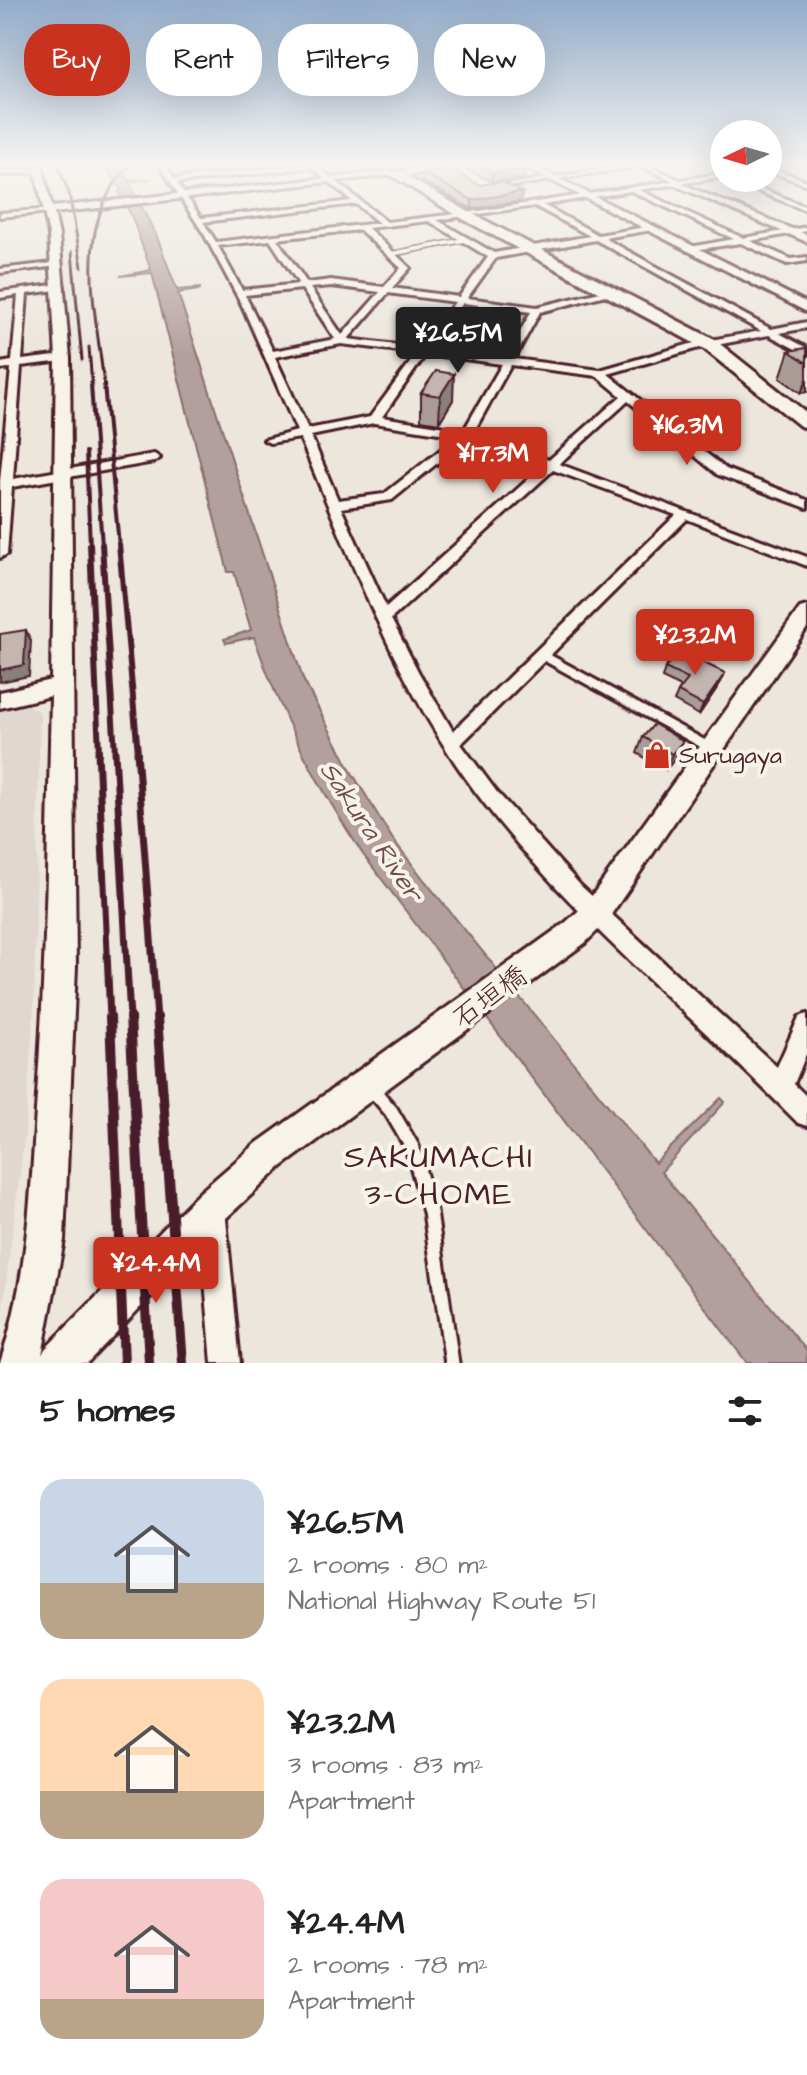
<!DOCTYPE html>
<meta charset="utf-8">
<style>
body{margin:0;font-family:"Architects Daughter","Klee One",sans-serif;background:#f6f6f6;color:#222;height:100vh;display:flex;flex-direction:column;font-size:30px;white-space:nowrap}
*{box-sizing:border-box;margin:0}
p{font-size:26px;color:#767676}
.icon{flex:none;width:44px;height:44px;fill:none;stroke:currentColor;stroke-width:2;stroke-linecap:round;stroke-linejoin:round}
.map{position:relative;height:1363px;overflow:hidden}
.details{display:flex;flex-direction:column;background:#fff;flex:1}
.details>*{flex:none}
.hud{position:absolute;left:24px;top:24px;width:760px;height:72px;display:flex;gap:16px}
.needle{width:52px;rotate:265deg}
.fabs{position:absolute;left:710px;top:120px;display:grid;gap:16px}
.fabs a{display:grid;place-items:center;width:72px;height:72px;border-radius:50%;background:#fff;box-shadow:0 8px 32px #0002;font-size:40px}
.price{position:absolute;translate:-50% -68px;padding:0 18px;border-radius:8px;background:#c8321e;color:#fff;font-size:26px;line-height:52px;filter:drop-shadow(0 2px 4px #0008)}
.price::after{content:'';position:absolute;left:50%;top:48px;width:24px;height:18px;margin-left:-12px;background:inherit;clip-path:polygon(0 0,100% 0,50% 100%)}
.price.current{background:#222;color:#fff}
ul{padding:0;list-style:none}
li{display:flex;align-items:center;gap:24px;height:200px;padding:0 40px}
li span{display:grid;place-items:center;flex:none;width:224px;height:160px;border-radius:24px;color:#555}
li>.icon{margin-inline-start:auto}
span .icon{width:96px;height:96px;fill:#fffc;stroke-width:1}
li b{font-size:34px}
h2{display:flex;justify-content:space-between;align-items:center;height:96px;padding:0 40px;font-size:34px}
.chip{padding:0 28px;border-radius:32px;background:#fff;box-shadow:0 8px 32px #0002;font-size:28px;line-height:72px}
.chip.current{background:#c8321e;color:#fff}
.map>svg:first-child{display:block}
.built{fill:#e0d7d0}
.green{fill:#d5c9c2;stroke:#907476;stroke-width:2}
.water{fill:#b39f9d;stroke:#896c6f;stroke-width:2}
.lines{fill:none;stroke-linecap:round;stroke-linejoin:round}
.lane-far2-casing{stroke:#4a1f2b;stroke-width:7}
.lane-far1-casing{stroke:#4a1f2b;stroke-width:14}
.lane-casing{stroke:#4a1f2b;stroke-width:19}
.street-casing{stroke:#4a1f2b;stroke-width:6}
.secondary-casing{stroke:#4a1f2b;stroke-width:6}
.highway-casing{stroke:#4a1f2b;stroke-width:6}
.lane-far2{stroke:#f7f3e8;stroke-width:4}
.lane-far1{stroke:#f7f3e8;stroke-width:8}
.lane{stroke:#f7f3e8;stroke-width:13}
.street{fill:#f7f3e8;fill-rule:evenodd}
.secondary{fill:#f7f3e8;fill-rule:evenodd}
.highway{fill:#f7f3e8;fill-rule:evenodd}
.rail-far4{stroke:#4a1f2b;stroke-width:3}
.rail-far3{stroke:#4a1f2b;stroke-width:4}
.rail-far2{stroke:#4a1f2b;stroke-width:6}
.rail-far1{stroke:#4a1f2b;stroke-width:7}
.rail{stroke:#4a1f2b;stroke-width:10}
.wall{fill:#a99c97;stroke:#4a1f2b;stroke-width:2}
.shaded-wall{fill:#897f7b;stroke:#4a1f2b;stroke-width:2}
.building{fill:#c4b5b0;stroke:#4a1f2b;stroke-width:2}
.labels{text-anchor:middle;stroke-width:8;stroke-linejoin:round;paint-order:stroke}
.poi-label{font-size:24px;fill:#4a1f2b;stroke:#f7f3e8;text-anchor:start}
.water-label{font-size:26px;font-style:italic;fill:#6f4c53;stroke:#f7f3e8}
.near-street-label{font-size:28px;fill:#4a1f2b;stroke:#f7f3e8}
.near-neighbourhood-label{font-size:32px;letter-spacing:2px;fill:#4a1f2b;stroke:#f7f3e8}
</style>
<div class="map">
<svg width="807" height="1363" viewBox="0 0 807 1363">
<rect width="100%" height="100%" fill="#ece6dd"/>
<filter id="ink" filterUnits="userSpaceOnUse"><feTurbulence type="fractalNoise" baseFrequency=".0125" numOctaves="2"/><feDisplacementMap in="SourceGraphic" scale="16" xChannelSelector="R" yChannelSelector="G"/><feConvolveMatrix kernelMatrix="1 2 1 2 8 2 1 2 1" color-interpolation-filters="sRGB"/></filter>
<g filter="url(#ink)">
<path class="built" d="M 25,704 L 40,712 L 34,1007 L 25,1132 L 0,1330 L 0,710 Z"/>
<path class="green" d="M 463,303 L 528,314 L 502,358 L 433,350 Z"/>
<path class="water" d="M 104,166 L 120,166 L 128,180 L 152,179 L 129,182 L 157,237 L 177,290 L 200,288 L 200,290 L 178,293 L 303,679 L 351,771 L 392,838 L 425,881 L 655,1163 L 721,1098 L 725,1102 L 661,1172 L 807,1351 L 807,1363 L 747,1363 L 362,853 C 314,780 283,720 254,637 L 226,643 L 224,639 L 251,630 L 234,572 L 228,572 L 152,273 L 120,276 L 151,270 L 131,215 L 119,193 L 121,189 Z"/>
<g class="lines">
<g class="lane-far2-casing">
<path id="lane-far2" d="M 391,254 L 464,240"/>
</g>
<g class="lane-far1-casing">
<path id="lane-far1" d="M 542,655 L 709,747"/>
</g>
<g class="lane-casing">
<path id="lane" d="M 372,1089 L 391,1111 L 412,1147 L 430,1212 L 452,1363"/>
</g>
<g class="street-casing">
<path id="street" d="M 160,166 L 166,166 L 175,179 L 290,166 L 317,166 L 387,222 L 465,213 L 673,181 L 641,166 L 650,166 L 680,180 L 724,173 L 724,177 L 639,190 L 743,238 L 807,227 L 807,231 L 750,241 L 791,259 L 807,257 L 807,261 L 787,264 L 741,243 L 687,251 L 690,247 L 734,239 L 631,191 L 543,205 L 598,235 L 652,226 L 652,230 L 604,238 L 771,329 L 807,322 L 807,328 L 779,333 L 807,348 L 807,355 L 769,335 L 695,349 L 608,374 L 726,469 L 807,500 L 807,508 L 718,475 L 628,401 L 559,464 L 807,557 L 807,566 L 687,519 L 461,744 L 496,791 L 581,886 L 777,1067 L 799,1017 L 807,1014 L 807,1052 L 794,1084 L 807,1097 L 807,1126 L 798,1123 C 694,1016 575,921 484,803 C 399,693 353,564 300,438 L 270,443 L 264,440 L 297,431 L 242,305 L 204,234 ZM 311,167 L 352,201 L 201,218 L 177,183 ZM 356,204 L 379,223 L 216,242 L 203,222 ZM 535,206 L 590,236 L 494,253 L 437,220 ZM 429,221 L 488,257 L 459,297 L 392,288 L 410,268 L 368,228 ZM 360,230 L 401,268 L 384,287 L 331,280 L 307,283 L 277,239 ZM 270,240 L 299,284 L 242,290 L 218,246 ZM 596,240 L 761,331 L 694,343 L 600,370 L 514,359 L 540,312 L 617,292 L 613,289 L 537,307 L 467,298 L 496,258 ZM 331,286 L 380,292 L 342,335 L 310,288 ZM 302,289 L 335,339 L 273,351 L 245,295 ZM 388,293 L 455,302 L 421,348 L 348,339 ZM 463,303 L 531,312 L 505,358 L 430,349 ZM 341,344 L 417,353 L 370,417 L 308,429 L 275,357 ZM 426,354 L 502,364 L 464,430 L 382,417 ZM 511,365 L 597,376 L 621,396 L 549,460 L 473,433 ZM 374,423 L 458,436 L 384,494 L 338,500 L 311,436 ZM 468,438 L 543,466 L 386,607 L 341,508 L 392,500 ZM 553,470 L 676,515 L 453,731 L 419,673 L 391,619 Z
M 622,166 L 640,166 L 488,190 L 485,188 Z
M 768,167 L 807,181 L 807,185 L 768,171 Z
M 41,169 L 39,172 L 0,175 L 0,171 Z
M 725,178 L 734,178 L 807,207 L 807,211 Z
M 52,209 L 50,212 L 0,217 L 0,213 Z
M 61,262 L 58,266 L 0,273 L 0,269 Z
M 60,284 L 64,287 L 63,289 L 27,294 L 22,360 L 63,355 L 68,358 L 63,361 L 21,366 L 13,479 L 154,454 L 160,458 L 154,462 L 12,487 L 7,554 L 0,558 L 0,481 L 11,368 L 0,369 L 0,363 L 12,361 L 18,295 L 0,298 L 0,292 Z
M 212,1196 L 221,1200 L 225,1209 L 240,1363 L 212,1363 L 199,1209 L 203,1200 Z"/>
</g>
<g class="secondary-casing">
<path id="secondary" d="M 34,166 L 42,166 L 52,207 L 395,171 L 399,174 L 54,213 L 59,235 L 70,358 L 76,966 L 64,1240 L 42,1355 L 45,1349 L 199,1193 L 257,1143 L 565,923 L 586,904 L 800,608 L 807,606 L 807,628 L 606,922 L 585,943 L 281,1167 L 225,1219 L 87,1363 L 0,1363 C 27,1281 31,1196 36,1110 C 46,972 48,835 51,696 L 0,708 L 0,692 L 51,680 L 56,358 L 49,235 Z
M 523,166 L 534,166 L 807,303 L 807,312 Z
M 672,180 L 807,235 L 807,242 L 672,184 Z"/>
</g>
<g class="highway-casing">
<path id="highway" d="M 424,166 L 453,166 L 406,176 L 469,212 L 715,340 L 807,413 L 807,428 L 800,426 L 703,348 L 461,218 L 389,174 Z"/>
</g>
<use href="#lane-far2" class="lane-far2"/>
<use href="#lane-far1" class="lane-far1"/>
<use href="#lane" class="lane"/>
<use href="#street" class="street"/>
<use href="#secondary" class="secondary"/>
<use href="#highway" class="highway"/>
<path class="rail-far4" d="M 58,166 L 69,193 L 82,267
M 72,252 L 82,360
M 89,347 L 92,386
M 104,386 C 97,311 70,226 129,166"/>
<path class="rail-far3" d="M 91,384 L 102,546
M 104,384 L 119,546
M 86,452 L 90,546"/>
<path class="rail-far2" d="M 90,544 L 99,753
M 102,544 L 115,753
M 119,544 L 138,753"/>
<path class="rail-far1" d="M 98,751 L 110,1019
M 115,751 L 130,1019
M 137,751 L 157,1019"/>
<path class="rail" d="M 110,1017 L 124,1363
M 130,1017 L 149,1363
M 157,1017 L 183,1363"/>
</g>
<path class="wall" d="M 461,166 L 522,166 L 524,178 L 492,182 Z
M 422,173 L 479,185 L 521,201 L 472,209 L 422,181 Z
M 807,348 L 807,392 L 801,393 L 780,378 L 789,351 Z
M 436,371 L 453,400 L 439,423 L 421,420 L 421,393 Z
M 665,668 L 721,682 L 699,715 L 674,701 L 678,692 L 681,687 L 662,678 Z
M 643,737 L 683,741 L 676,757 L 666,770 L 637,753 Z"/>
<path class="shaded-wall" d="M 525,168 L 524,178 L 492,182 L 492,173 Z
M 522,192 L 521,201 L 472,209 L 472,200 Z
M 454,374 L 453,400 L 439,423 L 440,396 Z
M 807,379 L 807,392 L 801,393 Z
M 26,630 L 31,641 L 29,676 L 0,682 L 0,670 Z
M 725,673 L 721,682 L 699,715 L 703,705 Z
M 683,741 L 676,757 L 666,770 L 672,754 Z"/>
<path class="building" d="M 480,166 L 522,166 L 525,168 L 492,173 Z
M 451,169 L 479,185 L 502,182 L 522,192 L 472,200 L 422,173 Z
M 807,348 L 807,363 L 789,351 Z
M 436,371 L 454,374 L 440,396 L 421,393 Z
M 26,630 L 24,665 L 0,670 L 0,634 Z
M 679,651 L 725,673 L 703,705 L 678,692 L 688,679 L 665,668 Z
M 654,724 L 683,741 L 672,754 L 643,737 Z"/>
</g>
<linearGradient id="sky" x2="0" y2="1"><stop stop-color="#93acca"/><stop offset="0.46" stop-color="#f6f4f0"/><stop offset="1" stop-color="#f6f4f0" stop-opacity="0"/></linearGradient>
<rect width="807" height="357" fill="url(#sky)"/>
<defs>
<g id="shop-bare" transform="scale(2.16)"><path d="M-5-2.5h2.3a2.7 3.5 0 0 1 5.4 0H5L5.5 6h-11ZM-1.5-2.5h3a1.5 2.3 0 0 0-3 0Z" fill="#c8321e" stroke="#f7f3e8" stroke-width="2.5" paint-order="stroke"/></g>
</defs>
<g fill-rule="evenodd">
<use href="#shop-bare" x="657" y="755"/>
</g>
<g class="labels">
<g class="poi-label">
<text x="679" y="763">Surugaya</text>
</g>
<g class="water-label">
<text transform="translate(372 831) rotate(56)" y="9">Sakura River</text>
</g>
<g class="near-street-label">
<text transform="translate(489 996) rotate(-36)" y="10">石垣橋</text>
</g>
<g class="near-neighbourhood-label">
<text x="439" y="1167">SAKUMACHI<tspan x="439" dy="37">3-CHOME</tspan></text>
</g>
</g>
</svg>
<div class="fabs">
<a><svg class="needle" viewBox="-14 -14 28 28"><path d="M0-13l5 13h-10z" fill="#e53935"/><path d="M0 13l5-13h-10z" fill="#767676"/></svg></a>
</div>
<b class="price current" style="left:458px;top:375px">¥26.5M</b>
<b class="price" style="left:687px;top:467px">¥16.3M</b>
<b class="price" style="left:493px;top:495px">¥17.3M</b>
<b class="price" style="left:695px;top:677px">¥23.2M</b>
<b class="price" style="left:156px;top:1305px">¥24.4M</b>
<div class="hud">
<a class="chip current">Buy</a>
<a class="chip">Rent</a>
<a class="chip">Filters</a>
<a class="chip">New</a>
</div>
</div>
<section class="details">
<h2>5 homes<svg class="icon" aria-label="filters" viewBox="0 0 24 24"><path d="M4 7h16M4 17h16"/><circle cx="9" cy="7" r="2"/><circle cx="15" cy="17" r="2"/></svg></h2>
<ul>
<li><span style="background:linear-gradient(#c9d6e8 65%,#b9a48a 0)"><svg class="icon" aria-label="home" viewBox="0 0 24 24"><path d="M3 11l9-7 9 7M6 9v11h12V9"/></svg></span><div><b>¥26.5M</b><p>2 rooms · 80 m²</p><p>National Highway Route 51</p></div></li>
<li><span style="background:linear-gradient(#ffd9b3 70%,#b9a48a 0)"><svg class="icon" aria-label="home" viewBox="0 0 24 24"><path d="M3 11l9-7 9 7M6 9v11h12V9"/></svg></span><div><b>¥23.2M</b><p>3 rooms · 83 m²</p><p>Apartment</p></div></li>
<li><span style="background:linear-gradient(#f6c9c9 75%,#b9a48a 0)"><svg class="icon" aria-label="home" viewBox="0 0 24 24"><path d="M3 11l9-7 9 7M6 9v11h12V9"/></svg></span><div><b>¥24.4M</b><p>2 rooms · 78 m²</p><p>Apartment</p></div></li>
</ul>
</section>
